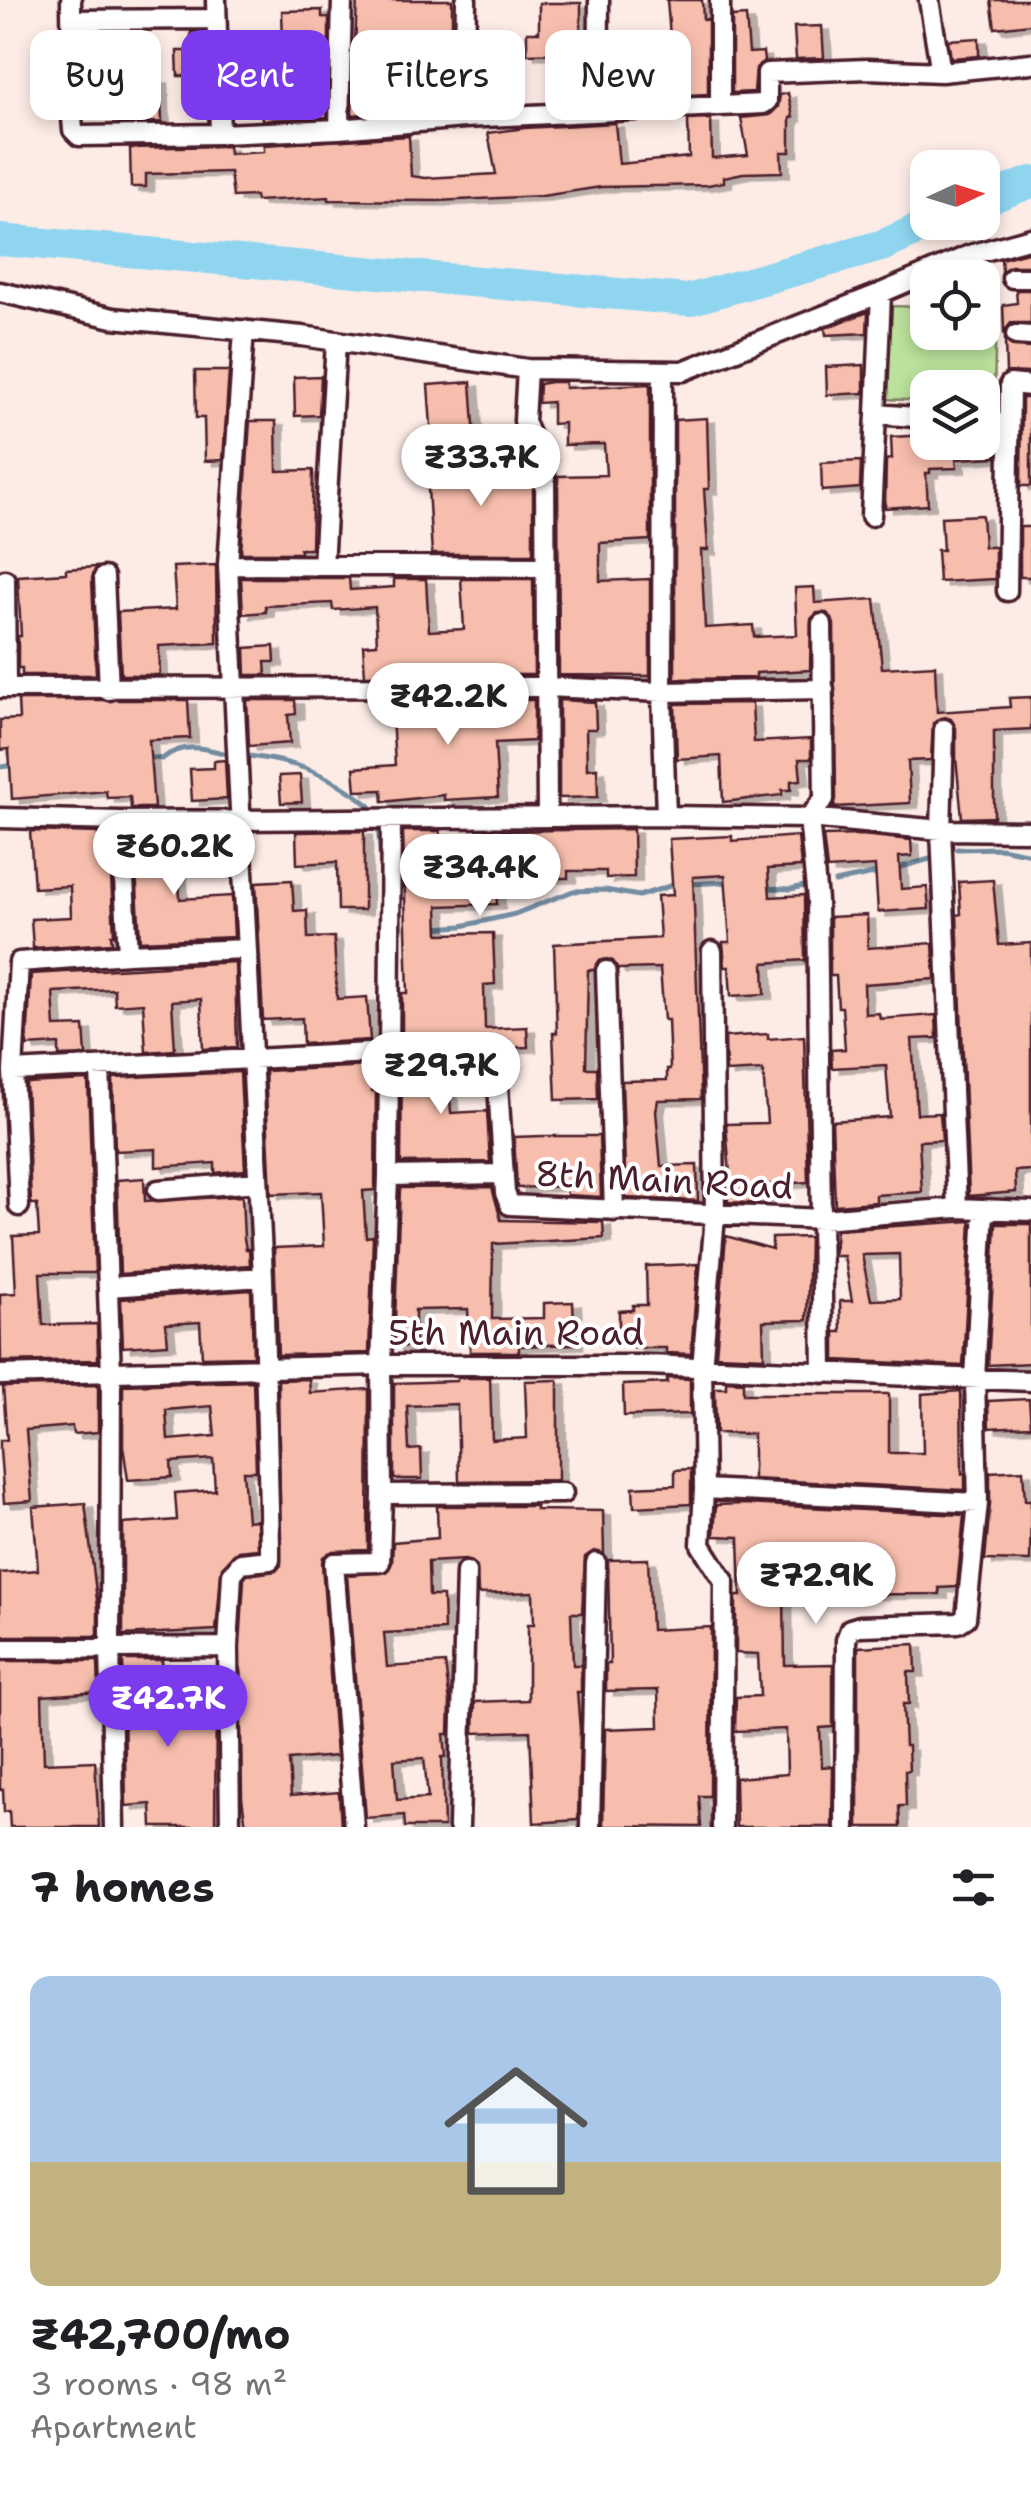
<!DOCTYPE html>
<meta charset="utf-8">
<style>
body{margin:0;font-family:"Shantell Sans",sans-serif;background:#f6f6f6;color:#202124;height:100vh;display:flex;flex-direction:column;font-size:38px;white-space:nowrap}
*{box-sizing:border-box;margin:0}
p{font-size:32px;color:#757577}
.icon{flex:none;width:55px;height:55px;fill:none;stroke:currentColor;stroke-width:2;stroke-linecap:round;stroke-linejoin:round}
.map{position:relative;height:1827px;overflow:hidden}
.details{display:flex;flex-direction:column;background:#fff;flex:1}
.details>*{flex:none}
.hud{position:absolute;left:30px;top:30px;width:972px;height:90px;display:flex;gap:20px}
.needle{width:65px;rotate:86deg}
.fabs{position:absolute;left:910px;top:150px;display:grid;gap:20px}
.fabs a{display:grid;place-items:center;width:90px;height:90px;border-radius:20px;background:#fff;box-shadow:0 5px 15px #0003;font-size:50px}
.price{position:absolute;translate:-50% -85px;padding:0 22px;border-radius:35px;background:#fff;color:#222;font-size:32px;line-height:65px;filter:drop-shadow(0 2px 5px #0008)}
.price::after{content:'';position:absolute;left:50%;top:60px;width:30px;height:22px;margin-left:-15px;background:inherit;clip-path:polygon(0 0,100% 0,50% 100%)}
.price.selected{background:#7c3aed;color:#fff}
ul{padding:0;list-style:none}
li{display:grid;align-content:center;gap:20px;height:530px;padding:0 30px}
li span{display:grid;place-items:center;height:310px;border-radius:20px;color:#555}
li>.icon{margin-inline-start:auto}
span .icon{width:180px;height:180px;fill:#fffc;stroke-width:1}
li b{font-size:42px}
h2{display:flex;justify-content:space-between;align-items:center;height:120px;padding:0 30px;font-size:42px}
.pill{padding:0 35px;border-radius:20px;background:#fff;box-shadow:0 5px 15px #0003;font-size:35px;line-height:90px}
.pill.selected{background:#7c3aed;color:#fff}
.map>svg:first-child{display:block}
.green{fill:#bbe19c;stroke:#828064;stroke-width:2.5}
.lines{fill:none;stroke-linecap:round;stroke-linejoin:round}
.stream{stroke:#738ca1;stroke-width:5}
.river{stroke:#8fd5f0;stroke-width:32}
.building{fill:#f7bead;stroke:#4a1f2b;stroke-width:2.5;fill-rule:evenodd;filter:url(#shadow)}
.street-casing{stroke:#4a1f2b;stroke-width:25}
.street{stroke:#fff;stroke-width:18}
.labels{text-anchor:middle;stroke-width:8;stroke-linejoin:round;paint-order:stroke}
.street-label{font-size:35px;fill:#4a1f2b;stroke:#fff}
</style>
<div class="map">
<svg width="1031" height="1827" viewBox="0 0 1031 1827">
<defs>
<filter id="shadow"><feDropShadow dx="8" dy="4.5" stdDeviation="0" flood-color="#0004"/></filter>
</defs>
<rect width="100%" height="100%" fill="#fdece6"/>
<filter id="ink" filterUnits="userSpaceOnUse"><feTurbulence type="fractalNoise" baseFrequency=".01" numOctaves="2"/><feDisplacementMap in="SourceGraphic" scale="20" xChannelSelector="R" yChannelSelector="G"/><feConvolveMatrix kernelMatrix="1 2 1 2 8 2 1 2 1" color-interpolation-filters="sRGB"/></filter>
<g filter="url(#ink)">
<path class="green" d="M 888,306 L 927,307 L 928,332 L 982,332 L 983,308 L 996,308 L 994,397 L 983,402 L 982,388 L 928,388 L 927,401 L 886,399 Z"/>
<g class="lines">
<path class="stream" d="M 241,755 C 294,761 328,772 370,806
M 144,757 L 162,759 C 183,742 203,748 227,754
M 0,767 L 16,765
M 378,825 L 382,878
M 957,849 L 1001,848 L 1031,854
M 894,869 L 930,859
M 835,882 L 878,873
M 687,884 L 731,882
M 766,888 L 791,889 L 808,885
M 435,928 L 462,926 L 515,914 L 573,891 L 605,890 L 639,896 L 676,884"/>
<path class="river" d="M 982,201 L 1031,182
M 0,240 L 688,300 L 884,245 L 934,222"/>
</g>
<path class="building" d="M 357,0 L 452,0 L 452,79 L 402,80 L 402,111 L 352,115 Z
M 667,0 L 702,0 L 703,20 L 708,19 L 708,94 L 666,96 L 662,61 L 672,60 Z
M 991,0 L 1031,0 L 1031,24 L 995,28 Z
M 539,3 L 581,3 L 581,50 L 577,49 L 577,53 L 527,54 L 527,32 L 539,32 Z
M 322,10 L 322,17 L 329,18 L 329,40 L 283,41 L 282,11 Z
M 746,16 L 749,53 L 763,52 L 764,61 L 756,68 L 754,92 L 732,93 L 732,17 Z
M 822,26 L 824,58 L 796,59 L 794,27 Z
M 84,32 L 111,32 L 111,67 L 84,67 Z
M 191,32 L 204,32 L 206,76 L 178,76 L 177,51 L 191,51 Z
M 979,38 L 979,56 L 951,58 L 948,40 Z
M 477,61 L 512,61 L 512,80 L 477,80 Z
M 104,72 L 130,72 L 130,81 L 160,79 L 162,122 L 138,123 L 137,96 L 104,96 Z
M 328,84 L 327,117 L 262,120 L 261,110 L 277,109 L 276,89 Z
M 788,93 L 793,117 L 790,118 L 790,152 L 781,152 L 782,172 L 743,173 L 724,177 L 724,182 L 708,185 L 601,187 L 542,196 L 437,201 L 329,200 L 329,197 L 256,201 L 255,196 L 233,197 L 230,172 L 146,174 L 146,187 L 131,187 L 130,148 L 228,146 L 229,154 L 264,152 L 264,145 L 409,136 L 411,176 L 425,178 L 496,174 L 488,133 L 525,128 L 615,123 L 619,164 L 689,157 L 688,120 L 711,119 L 712,158 L 748,155 L 741,118 L 770,115 L 778,107 L 780,95 Z
M 1031,251 L 1031,266 L 1011,266 L 1002,271 L 1001,259 Z
M 1016,290 L 1031,290 L 1031,323 L 1011,323 L 1004,332 L 1003,305 L 1017,303 Z
M 868,312 L 867,333 L 826,335 L 825,328 Z
M 1005,340 L 1014,347 L 1031,348 L 1031,373 L 1006,372 Z
M 864,365 L 864,393 L 827,395 L 826,367 Z
M 195,371 L 229,371 L 223,460 L 205,461 L 204,418 L 196,418 Z
M 321,376 L 319,415 L 295,416 L 294,377 Z
M 471,382 L 475,439 L 432,440 L 428,385 Z
M 551,382 L 565,382 L 565,388 L 650,384 L 650,540 L 600,543 L 600,581 L 650,579 L 650,676 L 559,675 L 558,476 L 606,475 L 604,444 L 564,445 L 564,423 L 552,424 L 552,402 L 538,403 L 539,384 Z
M 1022,398 L 1031,398 L 1031,486 L 1021,486 Z
M 707,418 L 709,489 L 704,489 L 708,550 L 701,550 L 705,628 L 753,625 L 754,637 L 797,635 L 795,588 L 814,587 L 815,603 L 875,599 L 882,668 L 935,665 L 937,712 L 1010,707 L 1009,698 L 1031,697 L 1031,729 L 994,731 L 994,817 L 962,818 L 956,758 L 956,728 L 951,719 L 945,717 L 933,723 L 931,760 L 908,761 L 910,803 L 834,807 L 836,799 L 834,624 L 827,613 L 817,613 L 811,619 L 810,670 L 756,673 L 756,678 L 675,679 L 675,420 Z
M 250,421 L 276,421 L 277,471 L 313,470 L 311,549 L 300,549 L 300,553 L 241,553 Z
M 928,435 L 928,442 L 982,442 L 982,435 L 997,436 L 996,457 L 956,459 L 957,468 L 930,469 L 930,473 L 926,473 L 928,505 L 885,508 L 886,460 L 892,459 L 891,437 Z
M 426,455 L 438,464 L 527,464 L 533,477 L 533,554 L 432,554 Z
M 861,461 L 860,488 L 822,491 L 821,463 Z
M 982,515 L 984,547 L 995,547 L 995,579 L 939,582 L 937,550 L 943,550 L 941,517 Z
M 1020,527 L 1031,527 L 1031,577 L 1020,577 Z
M 216,565 L 217,643 L 159,646 L 160,675 L 121,675 L 118,612 L 176,609 L 173,567 Z
M 97,567 L 92,578 L 96,675 L 22,675 L 22,668 L 18,668 L 18,636 L 21,636 L 18,576 L 66,573 L 66,569 Z
M 241,578 L 349,578 L 350,590 L 394,587 L 394,579 L 426,579 L 429,631 L 464,629 L 461,579 L 533,579 L 534,675 L 365,675 L 363,645 L 377,644 L 375,607 L 333,610 L 332,603 L 265,606 L 266,612 L 243,614 Z
M 274,646 L 275,662 L 265,662 L 266,675 L 246,675 L 245,648 Z
M 18,700 L 188,700 L 190,738 L 149,740 L 154,808 L 131,808 L 130,797 L 107,798 L 106,791 L 12,799 L 9,749 L 0,750 L 0,720 L 19,719 Z
M 247,700 L 295,700 L 296,714 L 288,715 L 290,743 L 249,746 Z
M 391,700 L 534,700 L 534,741 L 495,743 L 498,797 L 444,800 L 444,795 L 383,802 L 382,790 L 356,791 L 354,768 L 395,765 Z
M 559,700 L 595,702 L 596,729 L 586,729 L 587,769 L 597,768 L 598,797 L 559,798 Z
M 752,703 L 754,742 L 811,739 L 811,759 L 799,759 L 801,780 L 791,781 L 791,790 L 782,790 L 782,795 L 723,802 L 721,756 L 677,759 L 675,704 Z
M 225,760 L 227,799 L 192,801 L 190,769 L 214,768 L 214,761 Z
M 300,775 L 302,802 L 281,803 L 279,776 Z
M 633,829 L 634,877 L 606,878 L 606,871 L 568,871 L 568,878 L 536,878 L 536,868 L 495,870 L 497,904 L 438,906 L 439,934 L 493,933 L 495,984 L 484,985 L 485,1029 L 527,1027 L 528,1047 L 506,1048 L 496,1042 L 402,1040 L 402,993 L 408,993 L 403,831 L 440,831 L 441,841 L 501,840 L 501,831 Z
M 30,831 L 98,833 L 100,858 L 110,857 L 114,935 L 111,935 L 112,943 L 33,948 L 31,919 L 71,917 L 70,886 L 34,888 Z
M 364,831 L 364,910 L 338,910 L 337,862 L 297,864 L 296,832 Z
M 134,833 L 168,833 L 169,858 L 178,858 L 180,899 L 232,896 L 234,937 L 140,941 Z
M 861,835 L 911,840 L 912,856 L 899,857 L 901,889 L 927,887 L 929,909 L 878,912 L 875,866 L 827,869 L 823,836 Z
M 732,836 L 732,841 L 798,836 L 801,867 L 768,869 L 770,897 L 804,895 L 805,960 L 764,963 L 765,994 L 731,996 L 729,967 L 725,967 L 723,942 L 730,942 L 725,875 L 693,877 L 701,1099 L 658,1100 L 656,1111 L 661,1166 L 697,1165 L 698,1201 L 626,1198 L 622,1081 L 667,1080 L 667,1069 L 670,1069 L 668,1020 L 664,1020 L 660,968 L 618,969 L 613,961 L 607,959 L 599,961 L 594,970 L 588,970 L 586,1068 L 597,1068 L 598,1099 L 556,1100 L 553,1033 L 557,1033 L 554,944 L 660,938 L 657,896 L 673,895 L 669,839 Z
M 292,880 L 294,911 L 307,910 L 308,938 L 334,937 L 337,999 L 367,997 L 370,1040 L 303,1044 L 302,1018 L 263,1020 L 256,882 Z
M 993,880 L 999,945 L 1031,943 L 1031,1170 L 1015,1171 L 1016,1192 L 969,1196 L 957,915 L 961,914 L 959,882 Z
M 867,915 L 868,948 L 933,943 L 935,979 L 864,984 L 865,1014 L 879,1013 L 880,1019 L 936,1015 L 937,1038 L 912,1039 L 917,1114 L 940,1113 L 942,1140 L 919,1141 L 922,1192 L 876,1195 L 876,1202 L 835,1205 L 832,1121 L 890,1117 L 886,1065 L 832,1068 L 831,1050 L 845,1049 L 842,1007 L 838,1007 L 836,976 L 830,976 L 830,917 Z
M 235,962 L 237,1047 L 203,1049 L 201,999 L 172,1001 L 175,1050 L 146,1052 L 143,1003 L 115,1005 L 114,989 L 53,992 L 55,1027 L 84,1026 L 86,1055 L 59,1056 L 59,1044 L 27,1046 L 31,974 Z
M 768,1034 L 768,1039 L 804,1036 L 808,1182 L 765,1185 L 766,1204 L 728,1202 L 727,1187 L 731,1187 L 726,1124 L 767,1123 L 763,1070 L 726,1072 L 725,1037 Z
M 402,1065 L 484,1067 L 485,1082 L 449,1084 L 451,1113 L 487,1111 L 490,1162 L 401,1163 Z
M 371,1066 L 372,1091 L 376,1091 L 375,1190 L 363,1191 L 366,1237 L 373,1236 L 369,1353 L 278,1355 L 274,1248 L 324,1246 L 321,1192 L 271,1194 L 265,1071 Z
M 240,1072 L 245,1170 L 215,1173 L 215,1163 L 156,1167 L 156,1149 L 115,1151 L 113,1078 Z
M 88,1080 L 95,1273 L 40,1273 L 43,1325 L 97,1324 L 98,1360 L 1,1362 L 0,1294 L 16,1293 L 13,1236 L 39,1235 L 37,1204 L 31,1204 L 26,1083 Z
M 543,1136 L 599,1136 L 601,1197 L 567,1195 L 566,1186 L 517,1188 L 514,1137 Z
M 144,1178 L 145,1201 L 242,1196 L 244,1238 L 246,1249 L 249,1249 L 250,1265 L 120,1274 L 117,1180 Z
M 492,1187 L 501,1220 L 603,1222 L 604,1238 L 493,1244 L 492,1319 L 544,1318 L 544,1303 L 573,1302 L 575,1344 L 519,1346 L 519,1352 L 470,1352 L 468,1309 L 415,1310 L 415,1346 L 394,1347 L 400,1188 Z
M 971,1221 L 963,1366 L 835,1360 L 835,1332 L 841,1332 L 840,1301 L 852,1301 L 844,1256 L 834,1256 L 836,1230 ZM 899,1254 L 900,1299 L 871,1300 L 862,1255 Z
M 996,1224 L 1031,1224 L 1031,1363 L 988,1365 Z
M 726,1236 L 772,1249 L 772,1238 L 809,1237 L 807,1320 L 763,1321 L 764,1357 L 716,1355 Z
M 698,1264 L 691,1354 L 666,1353 L 666,1348 L 634,1348 L 634,1329 L 619,1330 L 619,1311 L 633,1310 L 633,1305 L 647,1305 L 646,1266 Z
M 251,1290 L 253,1356 L 202,1357 L 200,1322 L 166,1324 L 168,1344 L 123,1347 L 121,1299 Z
M 457,1378 L 490,1378 L 492,1440 L 527,1438 L 525,1381 L 558,1380 L 558,1480 L 459,1481 L 457,1404 L 407,1406 L 409,1450 L 421,1449 L 422,1479 L 394,1479 L 394,1383 L 457,1381 Z
M 667,1378 L 690,1379 L 690,1414 L 624,1416 L 623,1385 L 667,1383 Z
M 309,1379 L 310,1393 L 369,1389 L 368,1550 L 333,1551 L 323,1557 L 322,1563 L 336,1756 L 289,1760 L 291,1796 L 339,1792 L 341,1827 L 246,1827 L 242,1798 L 240,1647 L 244,1579 L 247,1575 L 276,1571 L 281,1565 L 278,1380 Z
M 253,1381 L 256,1471 L 243,1471 L 247,1521 L 257,1520 L 258,1549 L 238,1551 L 222,1567 L 216,1630 L 123,1635 L 123,1524 L 177,1520 L 175,1493 L 215,1490 L 213,1459 L 171,1462 L 172,1477 L 128,1480 L 123,1446 L 123,1385 ZM 212,1406 L 215,1436 L 168,1440 L 166,1410 Z
M 726,1381 L 743,1382 L 743,1394 L 889,1394 L 889,1453 L 923,1453 L 922,1394 L 961,1391 L 962,1474 L 965,1473 L 965,1490 L 753,1479 L 753,1434 L 716,1433 L 715,1388 L 726,1388 Z
M 98,1385 L 98,1432 L 73,1434 L 72,1426 L 26,1430 L 32,1501 L 4,1503 L 0,1450 L 0,1440 L 7,1440 L 3,1387 Z
M 1029,1399 L 1031,1426 L 989,1428 L 988,1401 Z
M 691,1469 L 691,1504 L 634,1507 L 633,1487 L 675,1485 L 675,1470 Z
M 1023,1470 L 1025,1500 L 1031,1500 L 1030,1561 L 985,1560 L 990,1504 L 990,1472 Z
M 85,1503 L 98,1608 L 98,1636 L 0,1636 L 0,1573 L 38,1570 L 33,1507 Z
M 745,1504 L 964,1515 L 957,1587 L 939,1588 L 940,1594 L 784,1595 L 785,1665 L 833,1664 L 833,1727 L 820,1728 L 822,1767 L 833,1766 L 832,1827 L 736,1827 L 735,1778 L 787,1774 L 786,1729 L 735,1731 L 736,1697 L 760,1696 L 758,1654 L 736,1653 L 736,1596 L 741,1596 L 739,1537 L 714,1536 L 716,1505 Z
M 437,1506 L 536,1506 L 536,1510 L 603,1511 L 604,1554 L 595,1551 L 585,1557 L 582,1613 L 571,1613 L 573,1665 L 581,1665 L 581,1692 L 577,1692 L 580,1730 L 578,1820 L 534,1823 L 530,1731 L 474,1733 L 475,1702 L 528,1700 L 528,1624 L 534,1624 L 533,1592 L 478,1594 L 477,1567 L 465,1560 L 428,1562 L 429,1596 L 443,1596 L 444,1630 L 384,1633 L 387,1667 L 445,1663 L 450,1703 L 449,1734 L 444,1734 L 446,1757 L 442,1757 L 444,1827 L 405,1827 L 404,1815 L 366,1818 L 347,1575 L 387,1572 L 392,1563 L 393,1542 L 438,1538 ZM 424,1758 L 428,1798 L 397,1800 L 394,1760 Z
M 648,1559 L 651,1630 L 711,1627 L 710,1796 L 699,1796 L 701,1827 L 603,1826 L 605,1729 L 659,1727 L 658,1690 L 606,1691 L 606,1664 L 610,1664 L 608,1560 Z
M 915,1644 L 916,1672 L 908,1672 L 909,1704 L 903,1704 L 905,1746 L 908,1746 L 909,1770 L 905,1771 L 906,1806 L 899,1806 L 900,1827 L 858,1827 L 858,1647 Z
M 123,1660 L 162,1660 L 164,1702 L 216,1699 L 215,1827 L 152,1827 L 151,1804 L 126,1806 Z
M 0,1661 L 98,1661 L 99,1692 L 42,1696 L 44,1763 L 95,1761 L 99,1827 L 10,1827 L 9,1811 L 4,1812 L 3,1789 L 0,1790 Z"/>
<g class="lines">
<g class="street-casing">
<path id="street" d="M 71,0 L 72,118 L 73,130 L 79,136 L 220,134
M 216,0 L 220,134 L 339,129 L 464,118 L 763,104 L 767,101 L 767,73 L 867,69 L 941,72 L 929,0
M 72,20 L 215,19
M 941,72 L 1031,63
M 720,106 L 720,0
M 598,112 L 599,0
M 464,118 L 466,0
M 339,129 L 342,0
M 1012,278 L 1031,278
M 0,292 L 113,318 L 302,336 L 527,369 L 683,371 L 881,293 L 970,255 L 1031,238
M 881,293 L 876,414 L 928,418
M 1016,335 L 1031,336
M 527,369 L 524,421 L 545,475 L 547,816
M 663,372 L 662,692 L 666,816
M 982,422 L 1009,424
M 438,451 L 534,452
M 871,516 L 876,414
M 228,565 L 244,330
M 323,566 L 336,341
M 104,577 L 109,690
M 5,580 L 6,688
M 1007,591 L 1010,384 L 1031,386
M 822,624 L 824,799 L 809,818 L 817,900 L 823,1373
M 0,688 L 546,687 L 662,692 L 824,689
M 944,729 L 941,830 L 957,1208
M 0,818 L 121,821 L 666,816 L 809,818 L 941,830 L 1031,831
M 391,818 L 388,1176 L 381,1365 L 382,1494 L 563,1493
M 121,821 L 128,954 L 245,949
M 712,951 L 715,1216 L 702,1368 L 704,1489 L 978,1503 L 975,1379 L 984,1209
M 606,971 L 614,1211
M 100,1068 L 111,1374 L 110,1646 L 114,1827
M 13,1071 L 19,962 L 128,954
M 388,1176 L 504,1174
M 158,1190 L 258,1182
M 19,1206 L 13,1071 L 390,1052 L 496,1055 L 505,1193 L 510,1205 L 822,1219 L 957,1208 L 1031,1211
M 108,1287 L 263,1277
M 0,1375 L 381,1365 L 647,1365 L 1031,1381
M 704,1489 L 701,1545 L 724,1581 L 722,1827
M 228,1647 L 232,1574 L 241,1563 L 270,1560 L 270,1547 L 263,1277 L 228,565 L 545,567
M 0,1649 L 228,1647 L 230,1827
M 354,1827 L 334,1563 L 380,1562 L 382,1494
M 459,1827 L 466,1572
M 590,1827 L 596,1563
M 845,1827 L 846,1640 L 850,1629 L 860,1626 L 958,1623 L 966,1618 L 978,1503"/>
</g>
<use href="#street" class="street"/>
</g>
</g>
<g class="labels">
<g class="street-label">
<text transform="translate(664 1180) rotate(3)" y="12">8th Main Road</text>
<text x="516" y="1345">5th Main Road</text>
</g>
</g>
</svg>
<div class="fabs">
<a><svg class="needle" viewBox="-14 -14 28 28"><path d="M0-13l5 13h-10z" fill="#e53935"/><path d="M0 13l5-13h-10z" fill="#757577"/></svg></a>
<a><svg class="icon" aria-label="locate" viewBox="0 0 24 24"><circle cx="12" cy="12" r="6"/><path d="M12 2v4M12 18v4M2 12h4M18 12h4"/></svg></a>
<a><svg class="icon" aria-label="layers" viewBox="0 0 24 24"><path d="M12 4l9 5-9 5-9-5zM3 14l9 5 9-5"/></svg></a>
</div>
<b class="price" style="left:481px;top:509px">₹33.7K</b>
<b class="price" style="left:448px;top:748px">₹42.2K</b>
<b class="price" style="left:174px;top:898px">₹60.2K</b>
<b class="price" style="left:480px;top:919px">₹34.4K</b>
<b class="price" style="left:441px;top:1117px">₹29.7K</b>
<b class="price" style="left:816px;top:1627px">₹72.9K</b>
<b class="price selected" style="left:168px;top:1750px">₹42.7K</b>
<div class="hud">
<a class="pill">Buy</a>
<a class="pill selected">Rent</a>
<a class="pill">Filters</a>
<a class="pill">New</a>
</div>
</div>
<section class="details">
<h2>7 homes<svg class="icon" aria-label="filters" viewBox="0 0 24 24"><path d="M4 7h16M4 17h16"/><circle cx="9" cy="7" r="2"/><circle cx="15" cy="17" r="2"/></svg></h2>
<ul>
<li><span style="background:linear-gradient(#a9c7e8 60%,#c2b280 0)"><svg class="icon" aria-label="home" viewBox="0 0 24 24"><path d="M3 11l9-7 9 7M6 9v11h12V9"/></svg></span><div><b>₹42,700/mo</b><p>3 rooms · 98 m²</p><p>Apartment</p></div></li>
</ul>
</section>
